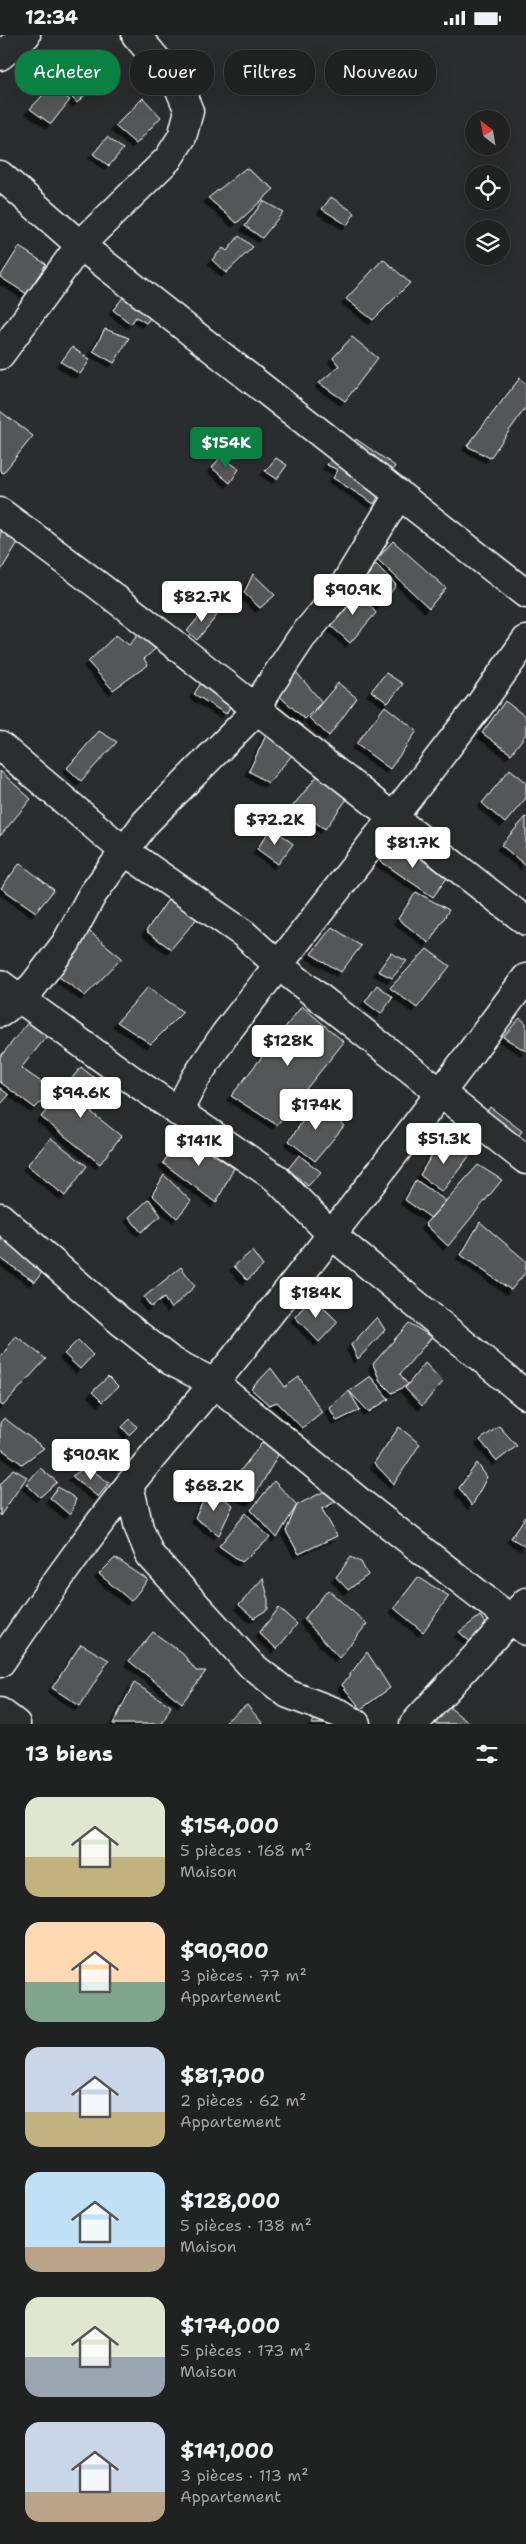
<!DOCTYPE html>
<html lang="fr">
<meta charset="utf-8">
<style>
body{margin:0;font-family:"Shantell Sans",sans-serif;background:#282a2a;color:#f1f3f6;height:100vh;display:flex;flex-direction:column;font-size:19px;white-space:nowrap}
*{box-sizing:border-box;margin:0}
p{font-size:16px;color:#a2a4a5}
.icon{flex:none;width:28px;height:28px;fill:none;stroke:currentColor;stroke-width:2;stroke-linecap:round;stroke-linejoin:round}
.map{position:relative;height:1689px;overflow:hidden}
.panel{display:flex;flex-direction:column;background:#202222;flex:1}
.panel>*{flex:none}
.top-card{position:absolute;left:15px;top:15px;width:496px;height:45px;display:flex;gap:10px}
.needle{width:32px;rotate:329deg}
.tools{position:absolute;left:465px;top:75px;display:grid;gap:10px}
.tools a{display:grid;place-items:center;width:45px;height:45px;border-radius:50%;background:#202222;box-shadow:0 5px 20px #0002,0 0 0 1px #3d3f40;font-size:25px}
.price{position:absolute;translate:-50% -42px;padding:0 11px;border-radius:5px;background:#fff;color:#222;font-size:16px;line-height:32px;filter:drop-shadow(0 1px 2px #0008)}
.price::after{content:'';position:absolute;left:50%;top:30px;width:15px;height:11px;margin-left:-8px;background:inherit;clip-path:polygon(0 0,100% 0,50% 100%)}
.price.selected{background:#0b8043;color:#fff}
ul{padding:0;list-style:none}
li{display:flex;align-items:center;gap:15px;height:125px;padding:0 25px}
li span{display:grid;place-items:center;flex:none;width:140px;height:100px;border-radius:15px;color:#555}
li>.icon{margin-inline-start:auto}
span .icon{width:60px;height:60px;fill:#fffc;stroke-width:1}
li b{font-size:21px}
h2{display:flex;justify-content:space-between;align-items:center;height:60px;padding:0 25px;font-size:21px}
.tag{padding:0 18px;border-radius:20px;background:#202222;box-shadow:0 5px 20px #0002,0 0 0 1px #3d3f40;font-size:18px;line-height:45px}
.tag.selected{background:#0b8043;color:#fff}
.status{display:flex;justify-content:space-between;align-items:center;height:35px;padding:0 25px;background:#202222;direction:ltr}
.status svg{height:14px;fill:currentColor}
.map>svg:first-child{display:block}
.building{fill:#555758;stroke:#fff;filter:url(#shadow)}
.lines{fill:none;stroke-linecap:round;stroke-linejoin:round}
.minor-casing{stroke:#fff;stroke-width:31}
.minor{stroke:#2a2d2e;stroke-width:28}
</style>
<div class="status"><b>12:34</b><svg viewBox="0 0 49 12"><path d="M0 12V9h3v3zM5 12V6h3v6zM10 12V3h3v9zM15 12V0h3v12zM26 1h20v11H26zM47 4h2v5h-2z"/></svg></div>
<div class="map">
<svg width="526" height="1689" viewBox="0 0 526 1689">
<defs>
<filter id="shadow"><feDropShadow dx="-4.5" dy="4.5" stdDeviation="0" flood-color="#0009"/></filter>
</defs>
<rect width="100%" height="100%" fill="#2a2d2e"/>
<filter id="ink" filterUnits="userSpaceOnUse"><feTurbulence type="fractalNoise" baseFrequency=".02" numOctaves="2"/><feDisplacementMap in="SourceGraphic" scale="10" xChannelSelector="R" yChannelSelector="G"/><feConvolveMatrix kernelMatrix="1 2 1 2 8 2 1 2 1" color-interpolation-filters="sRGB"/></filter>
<g filter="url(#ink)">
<path class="building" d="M 72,34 L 91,54 L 77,68 L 59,50 Z
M 52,50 L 70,65 L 51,89 L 30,74 Z
M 143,63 L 161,82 L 136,109 L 115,91 Z
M 107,102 L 123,114 L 109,131 L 93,119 Z
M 246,133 L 274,154 L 237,188 L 208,163 Z
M 331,162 L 355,178 L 347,190 L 322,174 Z
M 263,166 L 283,177 L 262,203 L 245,191 Z
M 239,201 L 253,212 L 226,238 L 212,225 L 223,213 L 227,216 Z
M 19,212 L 46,229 L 27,259 L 0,242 Z
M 383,224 L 410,248 L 373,285 L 346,264 Z
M 136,246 L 163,267 L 146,288 L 136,282 L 131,289 L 113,275 Z
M 105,294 L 129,303 L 114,328 L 93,316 Z
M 352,302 L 378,323 L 345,366 L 319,348 L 339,331 L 333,323 Z
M 72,312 L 90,325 L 80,339 L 61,327 Z
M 520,343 L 526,350 L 526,372 L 490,423 L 467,411 Z
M 0,376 L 33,401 L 3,438 L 0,436 Z
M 356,404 L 395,431 L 374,469 L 333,443 L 338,435 L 327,430 L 336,417 L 345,423 Z
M 221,421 L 239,434 L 230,448 L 212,433 Z
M 276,423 L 287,430 L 277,444 L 265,436 Z
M 0,487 L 20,504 L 0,537 Z
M 393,506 L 446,553 L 429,573 L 377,524 Z
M 376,529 L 396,550 L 381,571 L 360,551 Z
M 253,539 L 275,560 L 260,573 L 244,558 Z
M 355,552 L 376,578 L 350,608 L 330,590 Z
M 208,571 L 218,579 L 197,605 L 187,596 Z
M 145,592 L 163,607 L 144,624 L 148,630 L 113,655 L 88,627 L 116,600 L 129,610 Z
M 296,637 L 322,667 L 305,684 L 277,659 Z
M 386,638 L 403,649 L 388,668 L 371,656 Z
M 206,640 L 237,659 L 226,679 L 194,659 Z
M 338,648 L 357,663 L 329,701 L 309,683 Z
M 505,666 L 526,682 L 526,699 L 511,719 L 482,698 Z
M 385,671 L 417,696 L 390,734 L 356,709 Z
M 99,696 L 117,707 L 81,746 L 67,733 Z
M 268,696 L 295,717 L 268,748 L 249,736 Z
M 510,734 L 526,747 L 526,763 L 505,788 L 482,768 Z
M 0,736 L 31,764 L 0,801 Z
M 318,740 L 347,764 L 325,794 L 292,772 Z
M 526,782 L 526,831 L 501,810 Z
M 272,792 L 293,809 L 278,829 L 257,814 Z
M 395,805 L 447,843 L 433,862 L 380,826 Z
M 20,828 L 54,855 L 36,877 L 1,853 Z
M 416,857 L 449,875 L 429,908 L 398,884 Z
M 172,859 L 200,880 L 171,914 L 146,896 Z
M 332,892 L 361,911 L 341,937 L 311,919 Z
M 85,893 L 122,923 L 85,961 L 47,933 Z
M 427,914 L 450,931 L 417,973 L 390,953 Z
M 391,918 L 407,926 L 392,943 L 378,936 Z
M 377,950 L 393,962 L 381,979 L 365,967 Z
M 148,952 L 183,977 L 151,1009 L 117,987 Z
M 302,971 L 344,1007 L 277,1090 L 231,1061 Z
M 520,983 L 526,988 L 526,1016 L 503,1002 Z
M 29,986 L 48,1000 L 21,1033 L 53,1055 L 35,1073 L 0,1047 L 0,1022 Z
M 81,1032 L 98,1046 L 76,1065 L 121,1101 L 100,1129 L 41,1082 Z
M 0,1053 L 9,1060 L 0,1070 Z
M 317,1065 L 344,1091 L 315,1126 L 289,1106 Z
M 490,1072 L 522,1096 L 513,1109 L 481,1084 Z
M 182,1098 L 234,1133 L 216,1168 L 163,1128 Z
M 51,1103 L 87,1131 L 65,1161 L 27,1130 Z
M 441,1104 L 470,1120 L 442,1157 L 420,1140 Z
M 299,1120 L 321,1137 L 308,1151 L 288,1134 Z
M 478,1130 L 502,1145 L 448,1211 L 425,1189 Z
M 164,1140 L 191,1166 L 177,1183 L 152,1160 Z
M 416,1145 L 446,1166 L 431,1183 L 405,1165 Z
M 149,1164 L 161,1181 L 141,1197 L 129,1182 Z
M 15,1185 L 58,1215 L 35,1247 L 0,1223 L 0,1207 Z
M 480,1187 L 526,1226 L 526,1237 L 511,1255 L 461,1220 Z
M 252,1216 L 263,1231 L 247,1245 L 234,1231 Z
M 181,1232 L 195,1251 L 171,1274 L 164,1263 L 151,1272 L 144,1262 Z
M 312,1261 L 338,1287 L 319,1307 L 295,1282 Z
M 377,1282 L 385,1295 L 358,1324 L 351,1310 Z
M 409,1288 L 432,1302 L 400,1339 L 408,1350 L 392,1358 L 380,1346 L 373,1329 Z
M 16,1301 L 46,1324 L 3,1371 L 0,1369 L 0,1323 Z
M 78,1305 L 93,1320 L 80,1334 L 64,1319 Z
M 425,1328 L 443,1347 L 422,1371 L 405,1353 Z
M 271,1333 L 285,1352 L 299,1342 L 322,1377 L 302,1393 L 277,1367 L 269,1370 L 251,1354 Z
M 370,1341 L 389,1364 L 369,1377 L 349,1356 Z
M 108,1342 L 118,1352 L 102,1367 L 92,1357 Z
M 349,1356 L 360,1375 L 337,1386 L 329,1372 Z
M 4,1383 L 44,1413 L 22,1429 L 0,1413 L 0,1388 Z
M 130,1384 L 137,1392 L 129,1400 L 122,1392 Z
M 499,1391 L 517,1411 L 497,1426 L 480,1405 Z
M 399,1392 L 420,1409 L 394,1449 L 374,1428 Z
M 266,1403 L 278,1420 L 252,1466 L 241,1461 L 229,1450 Z
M 477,1428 L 487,1442 L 472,1471 L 459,1453 Z
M 87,1431 L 109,1448 L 98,1462 L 72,1441 Z
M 40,1433 L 57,1447 L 40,1462 L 26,1449 Z
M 13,1434 L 27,1442 L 0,1481 L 0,1450 Z
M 274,1446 L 297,1470 L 277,1503 L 251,1475 Z
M 58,1452 L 76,1464 L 70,1480 L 50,1463 Z
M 331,1453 L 337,1466 L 322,1474 L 337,1501 L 299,1519 L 286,1496 L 297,1470 Z
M 209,1454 L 233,1470 L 219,1500 L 195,1483 Z
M 246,1478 L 270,1503 L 242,1527 L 219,1511 Z
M 526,1481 L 526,1512 L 511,1503 Z
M 351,1522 L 361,1527 L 368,1540 L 348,1555 L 336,1542 Z
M 115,1523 L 148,1545 L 131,1566 L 99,1539 Z
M 418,1542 L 449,1561 L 423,1597 L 394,1573 Z
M 263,1543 L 268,1562 L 268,1574 L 254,1583 L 239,1570 Z
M 328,1555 L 367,1589 L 339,1623 L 304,1584 Z
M 279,1573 L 297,1589 L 277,1614 L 259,1598 Z
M 480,1581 L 491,1596 L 476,1612 L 459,1597 Z
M 153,1597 L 183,1619 L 196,1636 L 206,1636 L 182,1668 L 129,1626 Z
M 81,1609 L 109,1625 L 80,1671 L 52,1653 Z
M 367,1617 L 390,1653 L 361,1674 L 342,1650 Z
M 134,1648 L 171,1671 L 162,1689 L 113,1689 Z
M 247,1670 L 263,1689 L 229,1689 L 226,1686 Z
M 448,1671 L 470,1689 L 434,1689 Z
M 324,1673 L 346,1689 L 311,1689 Z"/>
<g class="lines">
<g class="minor-casing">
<path id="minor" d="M 0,21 L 26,0
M 0,140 L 80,210 L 526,559
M 0,320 L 80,210 L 168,124 L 182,102 L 189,76 L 178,50 L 136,0
M 0,477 C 179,608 350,751 526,886
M 0,711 L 123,815 L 244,899 L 278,930 L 526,1125
M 0,949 L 128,1042 L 276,1143 L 332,1200 L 526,1360
M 0,978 L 20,963 L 33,951 L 66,908 L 92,860 L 146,787 L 257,675 L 264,659 L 302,602 L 339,559 L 399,459
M 178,1077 L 195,1044 L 225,999 L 479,671 L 526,605
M 0,1182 L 119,1285 L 171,1326 L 214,1348 L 360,1467 L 526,1596
M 129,1450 L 139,1493 L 150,1520 L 252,1631 L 288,1659 L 341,1679 L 356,1689
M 0,1628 C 42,1567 84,1506 130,1449 C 164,1407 199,1367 233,1325 C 333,1199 431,1073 526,943
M 0,1677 L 16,1689
M 414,1689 L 526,1567"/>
</g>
<use href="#minor" class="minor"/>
</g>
</g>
</svg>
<div class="tools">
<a><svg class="needle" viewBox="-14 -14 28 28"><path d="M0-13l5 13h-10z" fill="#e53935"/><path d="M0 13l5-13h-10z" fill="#a2a4a5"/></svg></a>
<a><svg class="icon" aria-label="locate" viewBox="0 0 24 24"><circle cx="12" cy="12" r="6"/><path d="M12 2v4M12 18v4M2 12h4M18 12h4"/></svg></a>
<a><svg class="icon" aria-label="layers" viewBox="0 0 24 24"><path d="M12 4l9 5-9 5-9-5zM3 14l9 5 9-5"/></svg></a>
</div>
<b class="price selected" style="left:226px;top:434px">$154K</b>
<b class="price" style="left:353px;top:581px">$90.9K</b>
<b class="price" style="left:202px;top:588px">$82.7K</b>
<b class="price" style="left:275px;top:811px">$72.2K</b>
<b class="price" style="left:413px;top:834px">$81.7K</b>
<b class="price" style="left:288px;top:1032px">$128K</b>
<b class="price" style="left:81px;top:1084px">$94.6K</b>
<b class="price" style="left:316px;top:1096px">$174K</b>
<b class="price" style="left:444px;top:1130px">$51.3K</b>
<b class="price" style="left:199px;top:1132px">$141K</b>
<b class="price" style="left:316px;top:1284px">$184K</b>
<b class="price" style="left:91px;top:1446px">$90.9K</b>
<b class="price" style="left:214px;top:1477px">$68.2K</b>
<div class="top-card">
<a class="tag selected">Acheter</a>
<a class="tag">Louer</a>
<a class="tag">Filtres</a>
<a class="tag">Nouveau</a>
</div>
</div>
<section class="panel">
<h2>13 biens<svg class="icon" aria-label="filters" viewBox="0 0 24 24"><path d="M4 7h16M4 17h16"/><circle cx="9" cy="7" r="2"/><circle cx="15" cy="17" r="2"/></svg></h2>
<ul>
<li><span style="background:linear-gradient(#dfe7d0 60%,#c2b280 0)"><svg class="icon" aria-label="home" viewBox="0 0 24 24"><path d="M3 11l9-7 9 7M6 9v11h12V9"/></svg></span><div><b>$154,000</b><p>5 pièces · 168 m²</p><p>Maison</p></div></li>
<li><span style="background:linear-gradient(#ffd9b3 60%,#7fa58c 0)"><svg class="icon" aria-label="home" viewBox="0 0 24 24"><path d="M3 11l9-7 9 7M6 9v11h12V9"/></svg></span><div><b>$90,900</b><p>3 pièces · 77 m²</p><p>Appartement</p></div></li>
<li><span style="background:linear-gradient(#c9d6e8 65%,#c2b280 0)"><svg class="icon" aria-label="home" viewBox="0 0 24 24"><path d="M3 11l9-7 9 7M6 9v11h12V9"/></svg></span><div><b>$81,700</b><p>2 pièces · 62 m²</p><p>Appartement</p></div></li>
<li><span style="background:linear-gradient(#bfe0f5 75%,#b9a48a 0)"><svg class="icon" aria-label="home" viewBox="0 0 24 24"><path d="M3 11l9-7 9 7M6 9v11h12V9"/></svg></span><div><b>$128,000</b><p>5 pièces · 138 m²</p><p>Maison</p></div></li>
<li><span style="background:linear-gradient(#dfe7d0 60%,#9aa5b1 0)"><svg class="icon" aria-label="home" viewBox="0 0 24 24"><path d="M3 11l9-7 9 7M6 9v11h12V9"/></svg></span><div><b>$174,000</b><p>5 pièces · 173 m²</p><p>Maison</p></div></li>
<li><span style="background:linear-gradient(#c9d6e8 70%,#b9a48a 0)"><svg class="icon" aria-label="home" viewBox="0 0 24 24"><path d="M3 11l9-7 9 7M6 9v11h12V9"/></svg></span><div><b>$141,000</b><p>3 pièces · 113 m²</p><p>Appartement</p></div></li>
</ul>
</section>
